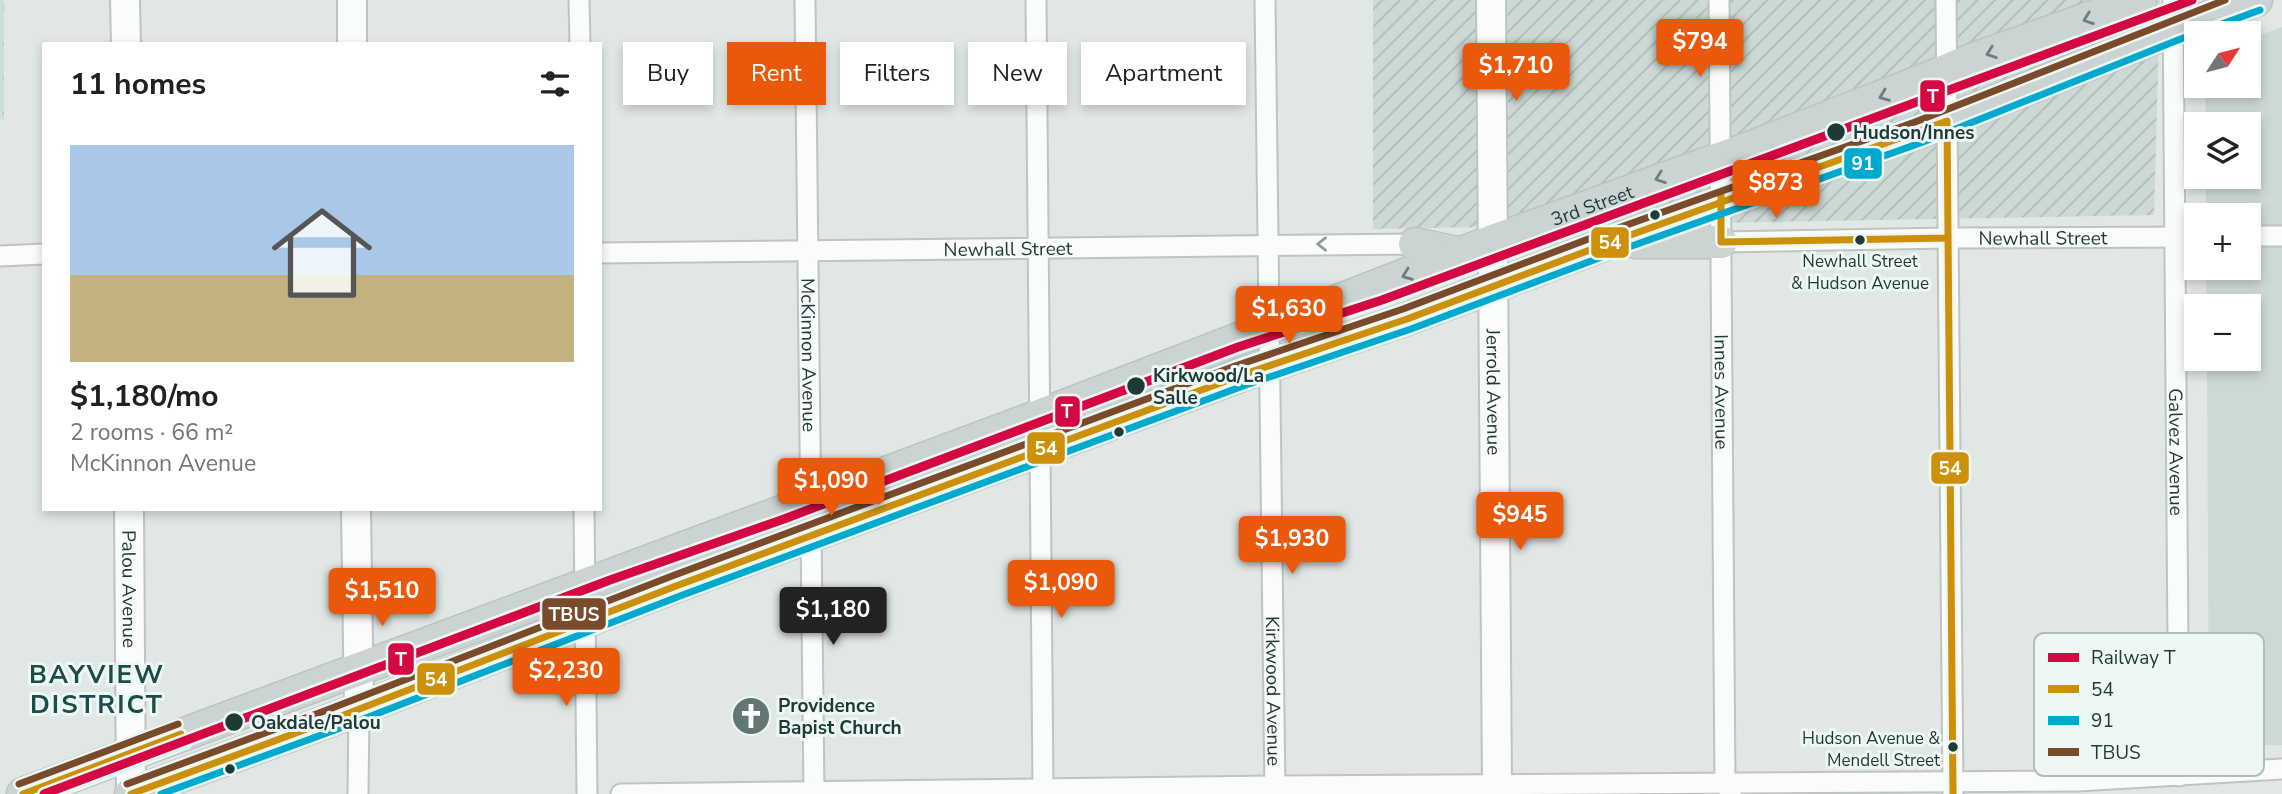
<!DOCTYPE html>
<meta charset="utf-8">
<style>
body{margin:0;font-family:"Nunito Sans",sans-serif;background:#f6f6f6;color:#202124;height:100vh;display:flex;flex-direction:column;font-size:26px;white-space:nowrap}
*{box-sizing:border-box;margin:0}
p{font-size:23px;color:#757577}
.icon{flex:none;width:38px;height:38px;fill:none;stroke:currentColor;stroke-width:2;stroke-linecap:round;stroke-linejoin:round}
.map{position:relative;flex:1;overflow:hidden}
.drawer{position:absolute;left:42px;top:42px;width:560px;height:469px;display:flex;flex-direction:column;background:#fff;border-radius:0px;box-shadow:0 4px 10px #0003}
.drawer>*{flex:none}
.guide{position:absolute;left:623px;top:42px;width:665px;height:63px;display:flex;gap:14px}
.needle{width:46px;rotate:54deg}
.fabs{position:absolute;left:2184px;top:21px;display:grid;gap:14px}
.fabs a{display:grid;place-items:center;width:77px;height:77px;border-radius:0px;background:#fff;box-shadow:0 4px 10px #0003;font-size:35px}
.price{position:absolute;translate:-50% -60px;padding:0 16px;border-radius:7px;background:#ea580c;color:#fff;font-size:23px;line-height:46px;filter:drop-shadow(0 2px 4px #0008)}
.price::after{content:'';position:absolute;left:50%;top:42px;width:21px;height:16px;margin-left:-10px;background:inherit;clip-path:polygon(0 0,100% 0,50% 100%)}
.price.current{background:#222;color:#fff}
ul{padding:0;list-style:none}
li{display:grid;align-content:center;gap:14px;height:371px;padding:0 28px}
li+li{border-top:2px solid #e0e0e0}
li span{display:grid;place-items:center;height:217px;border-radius:0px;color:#555}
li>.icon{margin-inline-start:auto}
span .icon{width:126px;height:126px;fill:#fffc;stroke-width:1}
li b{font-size:30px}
h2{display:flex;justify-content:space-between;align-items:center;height:84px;padding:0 28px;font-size:30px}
.chip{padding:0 24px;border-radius:0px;background:#fff;box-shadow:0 4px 10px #0003;font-size:24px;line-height:63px}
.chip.current{background:#ea580c;color:#fff}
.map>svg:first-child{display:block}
.built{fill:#cdd9d6}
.industrial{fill:url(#industrial-furrows)}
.park{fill:url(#park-tufts)}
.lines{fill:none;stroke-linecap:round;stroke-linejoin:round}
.street-casing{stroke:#bdc4c2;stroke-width:23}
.secondary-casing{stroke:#bcc5c3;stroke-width:32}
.primary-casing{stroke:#bac4c2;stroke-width:35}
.street{stroke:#fafbfb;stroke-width:19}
.secondary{stroke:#fafbfb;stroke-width:28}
.primary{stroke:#cbd4d3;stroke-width:32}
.bus-1-casing{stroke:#edf7f4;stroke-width:12}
.bus-2-casing{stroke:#edf7f4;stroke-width:12}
.bus-3-casing{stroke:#edf7f4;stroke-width:12}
.bus-1{stroke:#cc900b;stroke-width:7}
.bus-2{stroke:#00a9ce;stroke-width:7}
.bus-3{stroke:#7a4b2a;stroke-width:7}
.rail-1-casing{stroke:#edf7f4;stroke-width:14}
.rail-1{stroke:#d40843;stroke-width:9}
.oneway{stroke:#6c7f7d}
.oneway2{stroke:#8c9a99}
.stop-dot{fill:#1e3a37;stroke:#edf7f4;stroke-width:2.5}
.labels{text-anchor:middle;stroke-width:6;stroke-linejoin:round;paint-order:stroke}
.bus-label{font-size:17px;fill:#1e3a37;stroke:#edf7f4}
.stop-label{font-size:19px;font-weight:bold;fill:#1e3a37;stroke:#edf7f4;text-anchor:start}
.street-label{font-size:19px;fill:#1e3a37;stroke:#edf7f4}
.poi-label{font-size:19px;font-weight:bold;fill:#1e3a37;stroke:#edf7f4;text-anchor:start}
.district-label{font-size:26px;font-weight:bold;letter-spacing:2px;fill:#1a4c49;stroke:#edf7f4}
.key{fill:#edf7f4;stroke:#afbebb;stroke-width:2}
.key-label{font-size:19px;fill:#1e3a37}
.line-badge{stroke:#edf7f4;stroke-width:2.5}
.badge-label{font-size:19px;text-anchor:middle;font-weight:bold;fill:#fff}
</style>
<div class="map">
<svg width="2282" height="794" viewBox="0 0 2282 794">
<defs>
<pattern id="industrial-furrows" width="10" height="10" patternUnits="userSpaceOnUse" patternTransform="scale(1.75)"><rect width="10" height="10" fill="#cdd9d6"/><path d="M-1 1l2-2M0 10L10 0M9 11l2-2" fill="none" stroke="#b0bbb8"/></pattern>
<pattern id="park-tufts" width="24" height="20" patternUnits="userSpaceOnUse" patternTransform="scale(1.75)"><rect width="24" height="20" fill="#c8e1d4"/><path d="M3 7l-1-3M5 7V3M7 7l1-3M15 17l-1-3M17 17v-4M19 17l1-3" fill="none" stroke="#abc2b7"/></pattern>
</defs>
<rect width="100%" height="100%" fill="#e0e7e5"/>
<path class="built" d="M 2282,27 L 2282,745 L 2209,746 L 2207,359 L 2249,359 L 2249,306 L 2207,306 L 2206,268 L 2249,268 L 2249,215 L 2206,215 L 2206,177 L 2249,177 L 2249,124 L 2206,124 L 2205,86 L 2249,86 L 2249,39 Z"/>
<path class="industrial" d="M 1373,0 L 2160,0 L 2154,215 L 1373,229 Z"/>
<path class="park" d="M 0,0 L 4,0 L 4,120 L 0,119 Z"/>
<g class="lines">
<g class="street-casing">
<g id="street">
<path d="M 579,0 L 580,44"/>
<path id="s1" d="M 805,0 L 814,794"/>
<path d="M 1036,0 L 1043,789 L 1040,794"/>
<path id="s2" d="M 1265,0 L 1275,794"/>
<path id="s3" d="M 1719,0 L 1725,784 L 1731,793"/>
<path d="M 1946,0 L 1953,793"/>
<path id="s4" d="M 2173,0 L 2179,776"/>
<path d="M 2249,236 L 2282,236"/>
<path id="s5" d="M 1721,242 L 1948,238 L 2196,237"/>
<path id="s6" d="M 600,253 L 1415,244"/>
<path d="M 0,256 L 44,254"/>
<path d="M 584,509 L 587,794"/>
<path d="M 358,794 L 359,710"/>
<path d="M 621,794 L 1275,786 L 2078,781 L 2282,769"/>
</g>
</g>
<g class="secondary-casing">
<g id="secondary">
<path d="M 125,0 L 126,44"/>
<path d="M 352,0 L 352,44"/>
<path id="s7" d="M 1491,0 L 1497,785"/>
<path id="s8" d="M 129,509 L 131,794"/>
<path d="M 356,509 L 359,710"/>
</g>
</g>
<g class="primary-casing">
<g id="primary">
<path d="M 1636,242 L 1721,242"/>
<path d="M 1415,244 L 1462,254"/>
<path id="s9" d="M 23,794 L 1039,416 L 1493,241 L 1744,150 L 1919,82 L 1974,59 L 2140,0"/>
<path d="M 131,794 L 331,720 L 676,586 L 1239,376 L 1407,319 L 1611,242 L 1919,132 L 2174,30 L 2256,0"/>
</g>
</g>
<use href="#street" class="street"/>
<use href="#secondary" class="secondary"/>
<use href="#primary" class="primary"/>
<g class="bus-1-casing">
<path id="bus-1" d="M 1721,194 L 1721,242 L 1948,238
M 23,794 L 181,734
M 131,794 L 331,720 L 676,586 L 1239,376 L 1407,319 L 1611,242 L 1947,121 L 1953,794"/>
</g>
<g class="bus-2-casing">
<path id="bus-2" d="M 53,794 L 186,744
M 161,794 L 335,730 L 680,596 L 1243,386 L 1411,329 L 1615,252 L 1923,142 L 2178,40 L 2260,10"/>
</g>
<g class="bus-3-casing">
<path id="bus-3" d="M 19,784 L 178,724
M 127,784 L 327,710 L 672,576 L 1235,366 L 1403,309 L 1607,232 L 1915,122 L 2225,0"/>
</g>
<use href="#bus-1" class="bus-1"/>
<use href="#bus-2" class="bus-2"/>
<use href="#bus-3" class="bus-3"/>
<g class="rail-1-casing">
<path id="rail-1" d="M 44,794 L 610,580 L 784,519 L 1238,347 L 1382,300 L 2192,0"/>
</g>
<use href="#rail-1" class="rail-1"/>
</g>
<defs><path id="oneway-chevron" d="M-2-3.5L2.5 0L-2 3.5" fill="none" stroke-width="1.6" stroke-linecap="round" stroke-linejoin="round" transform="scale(1.75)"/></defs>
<g class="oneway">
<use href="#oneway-chevron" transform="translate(2088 19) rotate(160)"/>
<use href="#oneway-chevron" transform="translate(1991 53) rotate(161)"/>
<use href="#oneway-chevron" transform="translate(1884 96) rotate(159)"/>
<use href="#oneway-chevron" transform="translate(1660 178) rotate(160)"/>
<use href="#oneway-chevron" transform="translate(1407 275) rotate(159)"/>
</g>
<use class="oneway2" href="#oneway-chevron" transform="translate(1322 244) rotate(180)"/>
<defs>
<g id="church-disc" transform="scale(2.0125)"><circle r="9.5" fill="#627774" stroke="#edf7f4"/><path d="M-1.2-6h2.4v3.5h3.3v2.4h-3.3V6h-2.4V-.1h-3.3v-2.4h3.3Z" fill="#fff"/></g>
</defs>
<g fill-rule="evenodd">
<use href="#church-disc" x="751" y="716"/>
</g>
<g class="stop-dot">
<circle cx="1836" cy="132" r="10"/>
<circle cx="1655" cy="215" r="6"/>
<circle cx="1860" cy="240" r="6"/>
<circle cx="1136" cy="386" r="10"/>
<circle cx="1119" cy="432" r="6"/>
<circle cx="234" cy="722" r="10"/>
<circle cx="1953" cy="747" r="6"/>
<circle cx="230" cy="769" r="6"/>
</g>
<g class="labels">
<g class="bus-label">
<text x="1860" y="267">Newhall Street<tspan x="1860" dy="22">&amp; Hudson Avenue</tspan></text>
<text x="1940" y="744" text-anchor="end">Hudson Avenue &amp;<tspan x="1940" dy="22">Mendell Street</tspan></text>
</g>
<g class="stop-label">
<text x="1853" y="139">Hudson/Innes</text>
<text x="1153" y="382">Kirkwood/La<tspan x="1153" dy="22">Salle</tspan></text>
<text x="251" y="729">Oakdale/Palou</text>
</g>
<g class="street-label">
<text dy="7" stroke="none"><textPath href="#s9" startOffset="1676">3rd Street</textPath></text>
<text dy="7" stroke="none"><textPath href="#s5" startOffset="322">Newhall Street</textPath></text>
<text dy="7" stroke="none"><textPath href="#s6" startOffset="408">Newhall Street</textPath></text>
<text dy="7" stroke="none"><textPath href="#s1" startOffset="355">McKinnon Avenue</textPath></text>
<text dy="7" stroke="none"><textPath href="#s3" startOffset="392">Innes Avenue</textPath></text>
<text dy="7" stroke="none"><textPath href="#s7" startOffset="392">Jerrold Avenue</textPath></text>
<text dy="7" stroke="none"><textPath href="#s4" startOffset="452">Galvez Avenue</textPath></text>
<text dy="7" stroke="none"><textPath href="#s8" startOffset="80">Palou Avenue</textPath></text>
<text dy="7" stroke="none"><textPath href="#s2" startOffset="691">Kirkwood Avenue</textPath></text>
</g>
<g class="poi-label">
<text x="778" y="712">Providence<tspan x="778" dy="22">Bapist Church</tspan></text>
</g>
<g class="district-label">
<text x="97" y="683">BAYVIEW<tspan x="97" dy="30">DISTRICT</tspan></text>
</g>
</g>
<rect x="2034" y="633" width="230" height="143" rx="10" class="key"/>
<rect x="2048" y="653" width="31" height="9" fill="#d40843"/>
<rect x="2048" y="685" width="31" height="8" fill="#cc900b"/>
<rect x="2048" y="716" width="31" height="9" fill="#00a9ce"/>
<rect x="2048" y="748" width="31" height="8" fill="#7a4b2a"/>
<g class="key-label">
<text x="2091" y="664">Railway T</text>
<text x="2091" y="696">54</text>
<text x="2091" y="727">91</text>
<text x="2091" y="759">TBUS</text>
</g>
<g class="line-badge">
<rect x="1919" y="79" width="27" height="34" rx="7" fill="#d40843"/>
<rect x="1843" y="147" width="40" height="33" rx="7" fill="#00a9ce"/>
<rect x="1590" y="226" width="40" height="33" rx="7" fill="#cc900b"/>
<rect x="1054" y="395" width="27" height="33" rx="7" fill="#d40843"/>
<rect x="1026" y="431" width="40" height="34" rx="7" fill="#cc900b"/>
<rect x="1930" y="451" width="40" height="34" rx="7" fill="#cc900b"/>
<rect x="541" y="597" width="66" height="34" rx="7" fill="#7a4b2a"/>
<rect x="387" y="642" width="28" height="34" rx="7" fill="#d40843"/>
<rect x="416" y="662" width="40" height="34" rx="7" fill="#cc900b"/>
</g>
<g class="badge-label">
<text x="1933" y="103">T</text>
<text x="1863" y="170">91</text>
<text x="1610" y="249">54</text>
<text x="1067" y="418">T</text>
<text x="1046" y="455">54</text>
<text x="1950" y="475">54</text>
<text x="574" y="621">TBUS</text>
<text x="401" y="666">T</text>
<text x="436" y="686">54</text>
</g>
</svg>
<div class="fabs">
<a><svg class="needle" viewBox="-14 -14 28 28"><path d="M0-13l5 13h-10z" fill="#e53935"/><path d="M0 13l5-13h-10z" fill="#757577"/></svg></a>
<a><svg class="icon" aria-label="layers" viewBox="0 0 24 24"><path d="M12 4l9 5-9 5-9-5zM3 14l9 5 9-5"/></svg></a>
<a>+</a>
<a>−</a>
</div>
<b class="price" style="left:1700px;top:79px">$794</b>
<b class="price" style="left:1516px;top:103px">$1,710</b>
<b class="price" style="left:1776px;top:220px">$873</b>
<b class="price" style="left:1289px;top:346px">$1,630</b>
<b class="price" style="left:831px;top:518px">$1,090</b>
<b class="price" style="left:1520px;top:552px">$945</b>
<b class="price" style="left:1292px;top:576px">$1,930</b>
<b class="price" style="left:1061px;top:620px">$1,090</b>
<b class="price" style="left:382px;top:628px">$1,510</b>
<b class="price current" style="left:833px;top:647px">$1,180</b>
<b class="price" style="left:566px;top:708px">$2,230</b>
<div class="guide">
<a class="chip">Buy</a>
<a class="chip current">Rent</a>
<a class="chip">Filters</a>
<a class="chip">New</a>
<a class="chip">Apartment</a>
</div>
<section class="drawer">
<h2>11 homes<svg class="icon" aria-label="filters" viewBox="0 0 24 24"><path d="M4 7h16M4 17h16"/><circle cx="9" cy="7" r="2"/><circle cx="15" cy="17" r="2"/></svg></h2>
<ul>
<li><span style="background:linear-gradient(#a9c7e8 60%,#c2b280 0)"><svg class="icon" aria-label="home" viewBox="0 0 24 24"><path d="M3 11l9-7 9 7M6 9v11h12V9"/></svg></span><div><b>$1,180/mo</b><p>2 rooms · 66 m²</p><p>McKinnon Avenue</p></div></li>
</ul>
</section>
</div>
